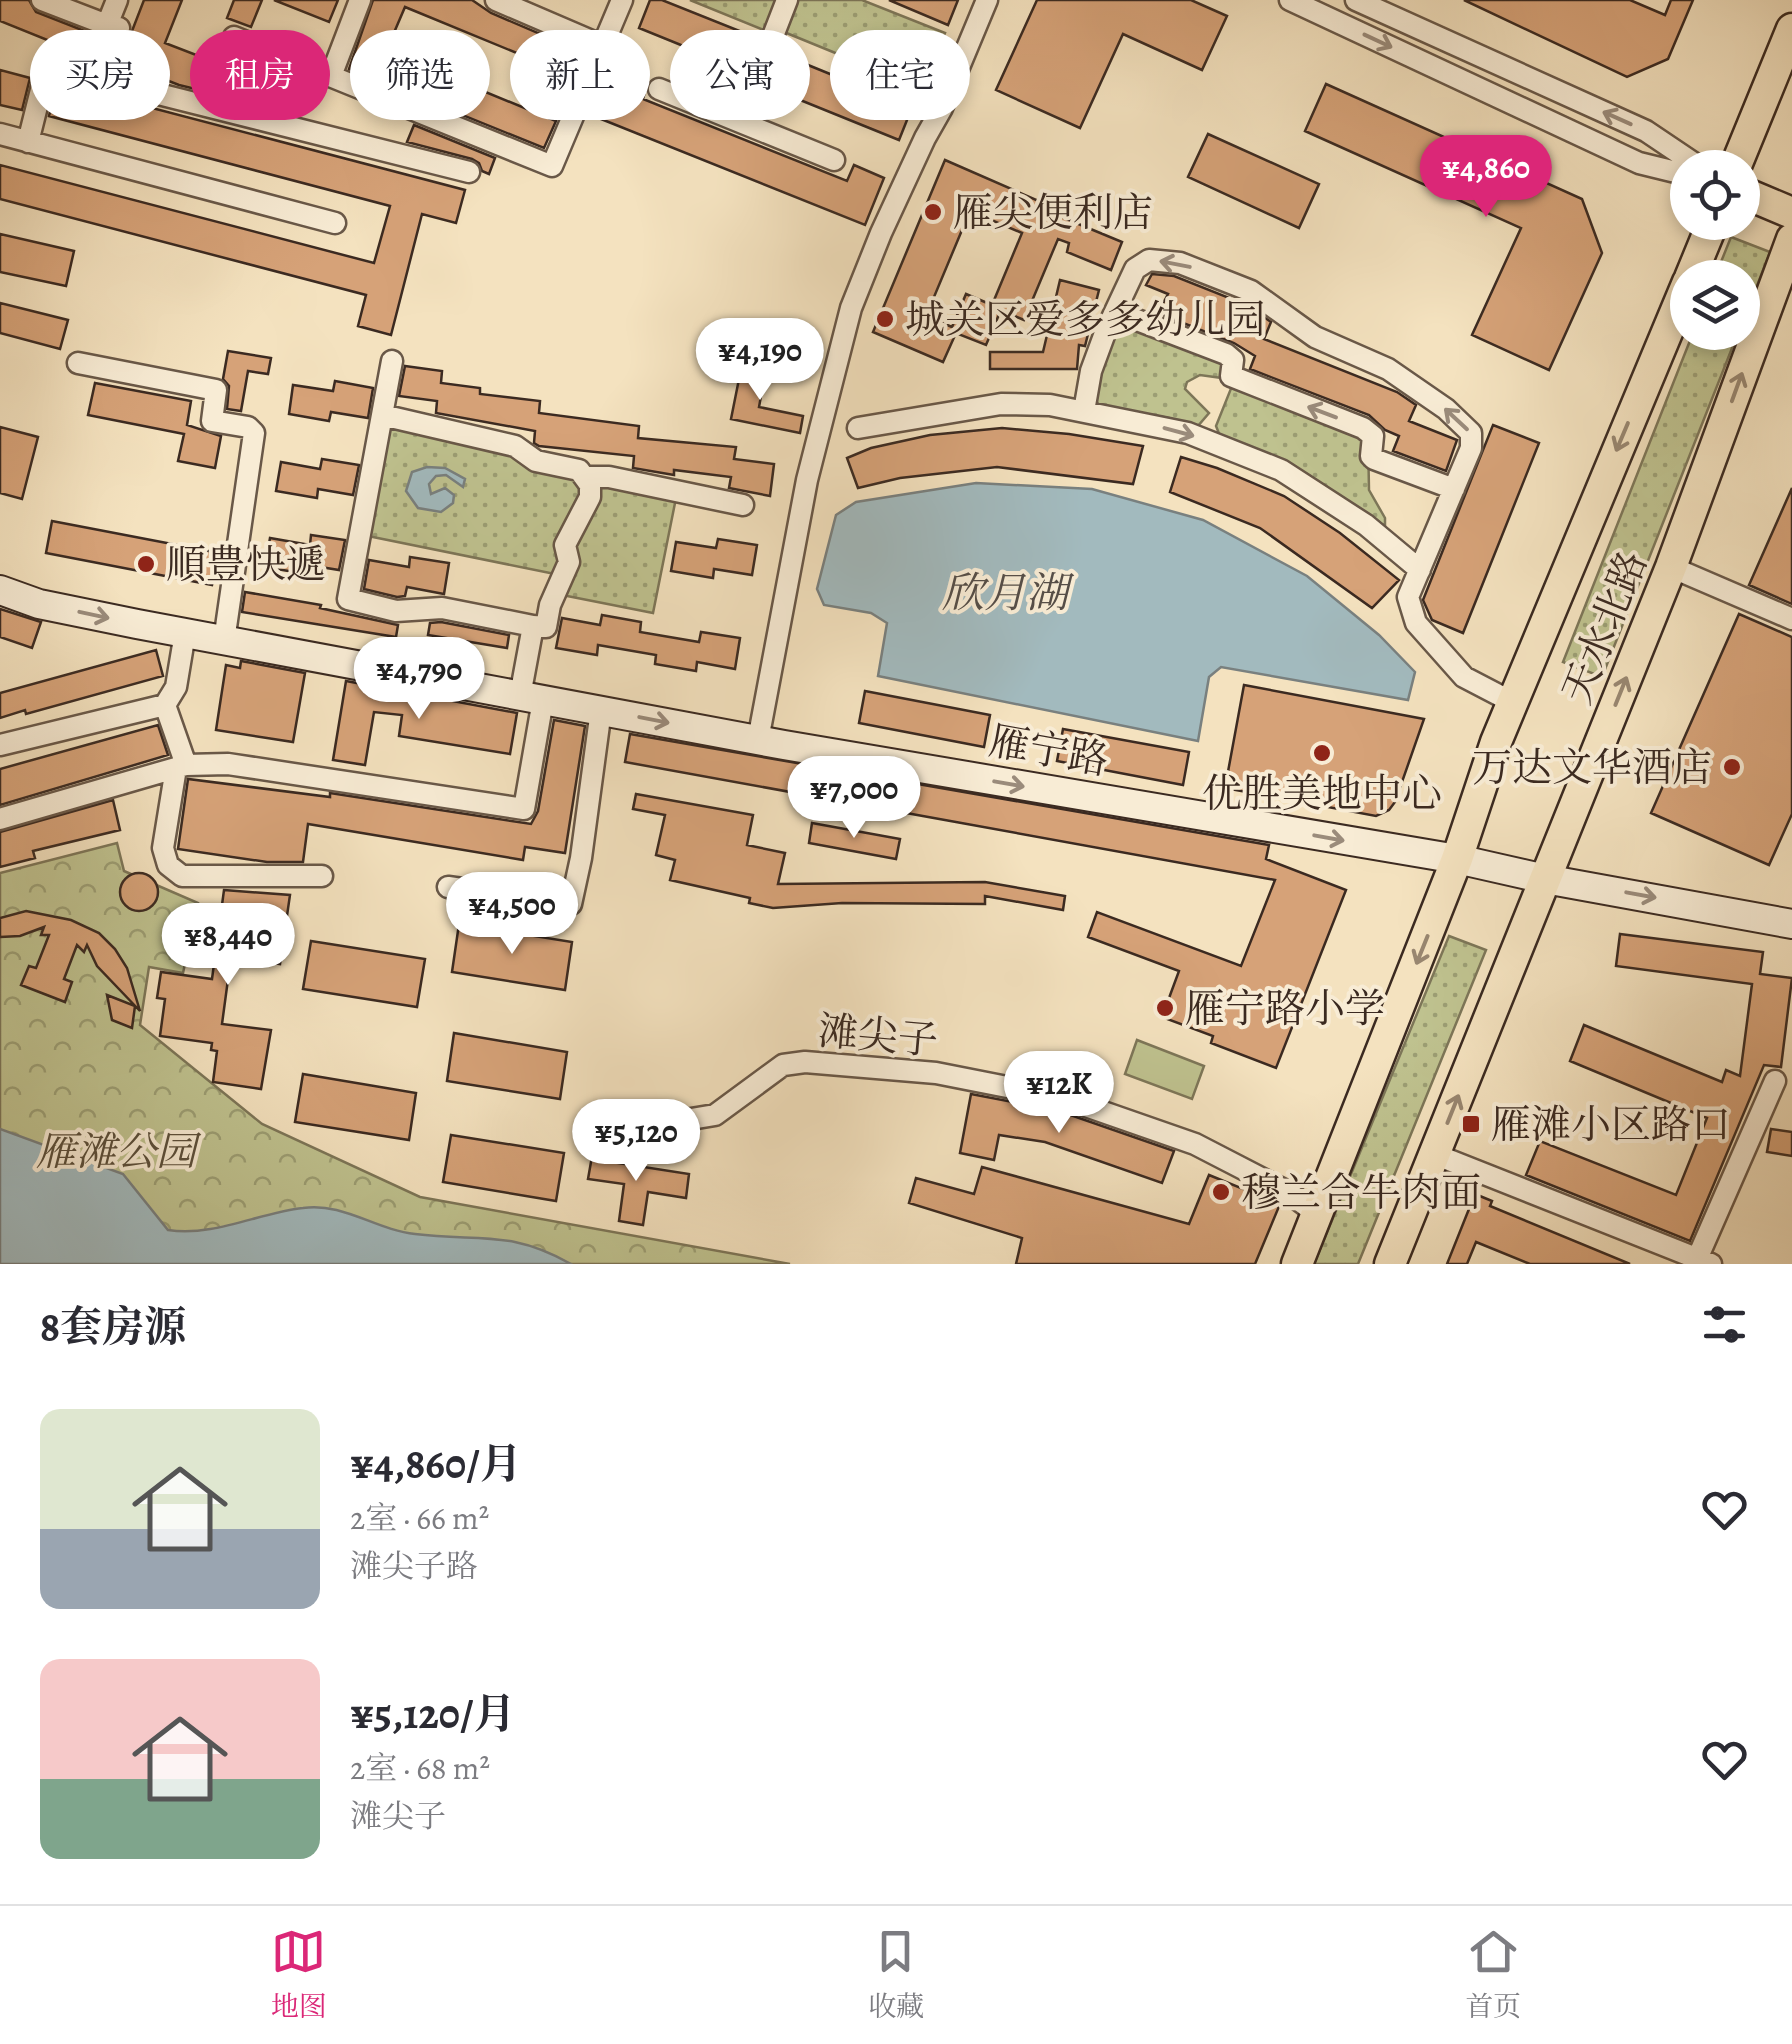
<!DOCTYPE html>
<html lang="zh">
<meta charset="utf-8">
<style>
body{margin:0;font-family:Alegreya,"Noto Serif SC",serif;background:#f7f7f7;color:#2b2b33;height:100vh;display:flex;flex-direction:column;font-size:38px;white-space:nowrap}
*{box-sizing:border-box;margin:0}
p{font-size:32px;color:#7c7c81}
.icon{flex:none;width:55px;height:55px;fill:none;stroke:currentColor;stroke-width:2;stroke-linecap:round;stroke-linejoin:round}
.map{position:relative;height:1264px;overflow:hidden}
.sheet{display:flex;flex-direction:column;background:#fff;flex:1}
.sheet>*{flex:none}
.top-card{position:absolute;left:30px;top:30px;width:1000px;height:90px;display:flex;gap:20px}
.tools{position:absolute;left:1670px;top:150px;display:grid;gap:20px}
.tools a{display:grid;place-items:center;width:90px;height:90px;border-radius:50%;background:#fff;box-shadow:0 5px 15px #0003;font-size:50px}
.price{position:absolute;translate:-50% -85px;padding:0 22px;border-radius:35px;background:#fff;color:#222;font-size:32px;line-height:65px;filter:drop-shadow(0 2px 5px #0008)}
.price::after{content:'';position:absolute;left:50%;top:60px;width:30px;height:22px;margin-left:-15px;background:inherit;clip-path:polygon(0 0,100% 0,50% 100%)}
.price.selected{background:#db2777;color:#fff}
ul{padding:0;list-style:none}
li{display:flex;align-items:center;gap:30px;height:250px;padding:0 40px}
li span{display:grid;place-items:center;flex:none;width:280px;height:200px;border-radius:20px;color:#555}
li>.icon{margin-inline-start:auto}
span .icon{width:120px;height:120px;fill:#fffc;stroke-width:1}
li b{font-size:42px}
h2{display:flex;justify-content:space-between;align-items:center;height:120px;padding:0 40px;font-size:42px}
.tag{padding:0 35px;border-radius:45px;background:#fff;box-shadow:0 5px 15px #0003;font-size:35px;line-height:90px}
.tag.selected{background:#db2777;color:#fff}
.menu{display:flex;justify-content:space-around;align-items:center;height:140px;border-top:2px solid #e1e1e2;background:#fff;font-size:28px;color:#7c7c81}
.menu a{display:grid;justify-items:center;gap:5px}
.menu .selected{color:#db2777}
.map>svg:first-child{display:block}
.grass{fill:url(#grass-dots);stroke:#7d7658;stroke-width:2.5}
.forest{fill:url(#forest-crowns);stroke:#7d7658;stroke-width:2.5}
.pitch{fill:#bfc28f;stroke:#7d7658;stroke-width:2.5}
.water{fill:#a2babe;stroke:#79807f;stroke-width:2.5}
.building{fill:#d6a278;stroke:#3b2a21;stroke-width:2.5;fill-rule:evenodd}
.lines{fill:none;stroke-linecap:round;stroke-linejoin:round}
.street-casing{stroke:#695848;stroke-width:25}
.secondary-casing{stroke:#3b2a21;stroke-width:32}
.primary-casing{stroke:#3b2a21;stroke-width:35}
.street{stroke:#f8ecd5;stroke-width:20}
.secondary{stroke:#f8ecd5;stroke-width:28}
.primary{stroke:#f4e2bf;stroke-width:30}
.oneway{stroke:#9a8b7b}
.oneway2{stroke:#988670}
.poi-dot{fill:#8f2418;stroke:#f8ecd5;stroke-width:4}
.labels{text-anchor:middle;stroke-width:8;stroke-linejoin:round;paint-order:stroke}
.poi-label{font-size:40px;fill:#3b2a21;stroke:#f8ecd5;text-anchor:start}
.street-label{font-size:40px;fill:#3b2a21;stroke:#f8ecd5}
.park-label{font-size:40px;font-style:italic;fill:#5c503c;stroke:#f8ecd5}
.water-label{font-size:42px;font-style:italic;fill:#554e48;stroke:#f8ecd5}
</style>
<div class="map">
<svg width="1792" height="1264" viewBox="0 0 1792 1264">
<defs>
<pattern id="grass-dots" width="8" height="8" patternUnits="userSpaceOnUse" patternTransform="scale(2.5)"><rect width="8" height="8" fill="#bfc28f"/><path d="M2 2h.1M6 6h.1" fill="none" stroke="#9c9e74" stroke-width="1.8" stroke-linecap="round"/></pattern>
<pattern id="forest-crowns" width="20" height="18" patternUnits="userSpaceOnUse" patternTransform="scale(2.5)"><rect width="20" height="18" fill="#bfc28f"/><path d="M2 6a3 3 0 1 1 6 0M12 15a3 3 0 1 1 6 0" fill="none" stroke="#9c9e74"/></pattern>
</defs>
<rect width="100%" height="100%" fill="#f4e2bf"/>
<filter id="stains"><feTurbulence type="fractalNoise" baseFrequency=".002" numOctaves="4"/><feColorMatrix values="0 0 0 0 .2 0 0 0 0 .09 0 0 0 0 .02 0 0 0 .5 -.17"/></filter>
<radialGradient id="worn" r=".72"><stop offset=".6" stop-color="#630" stop-opacity="0"/><stop offset="1" stop-color="#630" stop-opacity=".3"/></radialGradient>
<path class="grass" d="M 690,0 L 778,0 L 766,31 Z
M 798,0 L 862,0 L 945,33 L 935,57 L 889,38 L 877,70 L 784,32 Z
M 1731,237 L 1770,252 L 1743,322 L 1742,278 L 1715,277 Z
M 1120,320 L 1223,359 L 1222,378 L 1200,375 L 1187,382 L 1185,389 L 1209,413 L 1197,427 L 1169,418 L 1100,406 L 1092,396 Z
M 1693,333 L 1738,333 L 1602,677 L 1563,662 Z
M 1232,386 L 1368,436 L 1369,490 L 1385,518 L 1385,526 L 1307,474 L 1220,436 L 1216,426 Z
M 385,425 L 617,472 L 677,493 L 653,613 L 552,593 L 555,574 L 363,535 Z
M 1449,936 L 1486,950 L 1358,1264 L 1314,1264 Z"/>
<path class="forest" d="M 117,843 L 124,871 L 198,903 L 183,973 L 149,967 L 140,1025 L 262,1124 L 420,1197 L 790,1264 L 0,1264 L 0,873 Z"/>
<path class="pitch" d="M 1137,1040 L 1204,1066 L 1192,1099 L 1125,1074 Z"/>
<path class="water" d="M 427,467 L 445,468 L 465,479 L 463,487 L 446,475 L 436,476 L 429,484 L 431,494 L 445,488 L 454,495 L 453,503 L 441,512 L 418,508 L 406,491 L 412,472 Z
M 976,483 L 1092,489 L 1203,520 L 1307,576 L 1379,635 L 1415,672 L 1408,700 L 1221,667 L 1209,677 L 1198,741 L 878,676 L 887,623 L 871,613 L 824,605 L 817,589 L 836,515 L 856,502 Z
M 0,1129 L 123,1174 L 168,1230 C 214,1237 258,1213 303,1208 C 343,1202 376,1230 415,1234 C 478,1242 510,1229 571,1264 L 0,1264 Z"/>
<path class="building" d="M 0,0 L 29,0 L 36,12 L 100,37 L 92,58 L 0,21 Z
M 144,0 L 182,0 L 165,43 L 230,68 L 220,95 L 179,85 L 120,62 Z
M 234,0 L 262,0 L 251,27 L 227,18 Z
M 274,0 L 338,0 L 329,22 Z
M 373,0 L 472,0 L 491,13 L 580,51 L 570,75 L 405,7 L 384,56 L 423,72 L 425,67 L 556,121 L 544,148 L 349,69 Z
M 650,0 L 662,0 L 757,38 L 745,71 L 639,28 Z
M 889,0 L 958,0 L 948,25 Z
M 1037,0 L 1191,0 L 1227,16 L 1202,70 L 1123,34 L 1080,128 L 996,90 Z
M 1464,0 L 1630,0 L 1665,15 L 1671,0 L 1693,0 L 1668,59 L 1627,77 Z
M 903,49 L 931,60 L 899,140 L 768,87 L 781,54 L 884,96 Z
M 0,70 L 30,78 L 22,110 L 0,105 Z
M 621,71 L 648,82 L 643,99 L 847,181 L 854,165 L 884,178 L 865,225 L 601,119 Z
M 57,83 L 465,190 L 456,223 L 422,214 L 391,335 L 358,326 L 366,295 L 0,199 L 0,165 L 374,263 L 390,206 L 49,116 Z
M 1326,84 L 1582,199 L 1602,253 L 1549,370 L 1472,335 L 1521,228 L 1305,131 Z
M 414,125 L 495,158 L 489,174 L 482,171 L 479,163 L 472,159 L 407,142 Z
M 1208,134 L 1319,184 L 1299,228 L 1188,177 Z
M 945,160 L 1066,213 L 1064,218 L 1122,242 L 1111,270 L 1067,252 L 1069,243 L 1058,239 L 1024,320 L 1001,310 L 986,345 L 956,333 L 943,362 L 873,332 ZM 970,211 L 1022,233 L 992,305 L 966,294 L 952,327 L 926,316 Z
M 0,234 L 74,251 L 66,286 L 0,272 Z
M 1152,274 L 1174,276 L 1247,305 L 1271,322 L 1264,339 L 1397,392 L 1416,405 L 1409,421 L 1457,440 L 1446,471 L 1393,451 L 1399,436 L 1385,430 L 1369,415 L 1250,369 L 1255,356 L 1234,343 L 1158,313 L 1168,294 L 1146,285 Z
M 1060,280 L 1099,290 L 1085,346 L 1079,345 L 1077,369 L 990,369 L 990,352 L 1043,352 Z
M 0,303 L 68,320 L 60,349 L 0,333 Z
M 228,351 L 271,358 L 268,374 L 248,371 L 241,411 L 227,409 L 229,386 L 223,379 Z
M 742,364 L 766,369 L 759,407 L 803,416 L 800,433 L 731,419 Z
M 405,366 L 442,371 L 441,383 L 480,388 L 480,394 L 540,401 L 539,413 L 639,426 L 638,438 L 736,447 L 734,459 L 774,464 L 770,496 L 729,488 L 731,477 L 674,470 L 674,475 L 633,468 L 634,456 L 539,446 L 534,443 L 535,431 L 436,413 L 437,401 L 399,396 Z
M 335,381 L 373,388 L 368,418 L 331,412 L 329,421 L 289,414 L 293,385 L 333,391 Z
M 95,383 L 191,401 L 187,425 L 221,436 L 215,468 L 178,461 L 184,434 L 88,415 Z
M 1493,425 L 1539,443 L 1463,633 L 1432,620 L 1423,600 Z
M 0,427 L 38,437 L 22,499 L 0,493 Z
M 1002,428 L 1069,434 L 1143,446 L 1133,484 L 997,467 L 900,478 L 858,488 L 847,458 L 871,448 L 930,435 Z
M 1181,457 L 1217,468 L 1284,496 L 1340,533 L 1399,580 L 1372,608 L 1260,528 L 1170,492 Z
M 322,459 L 359,465 L 353,495 L 318,489 L 317,498 L 276,491 L 281,462 L 320,469 Z
M 1792,488 L 1792,604 L 1749,585 Z
M 52,521 L 219,553 L 212,585 L 46,553 Z
M 311,535 L 345,540 L 339,570 L 308,565 L 306,574 L 265,567 L 270,538 L 310,545 Z
M 718,539 L 757,545 L 752,575 L 714,569 L 713,578 L 671,571 L 676,542 L 716,548 Z
M 410,557 L 449,563 L 444,594 L 407,587 L 405,596 L 397,597 L 364,589 L 369,560 L 409,567 Z
M 245,592 L 321,605 L 320,608 L 398,625 L 396,637 L 242,612 Z
M 0,609 L 41,622 L 32,648 L 0,637 Z
M 1739,614 L 1792,637 L 1792,814 L 1769,865 L 1651,813 Z
M 602,615 L 641,622 L 640,632 L 699,642 L 701,632 L 740,638 L 735,669 L 697,662 L 696,671 L 655,664 L 656,655 L 598,645 L 597,655 L 556,648 L 562,618 L 600,625 Z
M 441,622 L 509,635 L 507,648 L 428,635 L 430,623 Z
M 156,650 L 163,676 L 26,714 L 25,710 L 0,718 L 0,693 Z
M 241,661 L 305,673 L 293,742 L 216,730 L 226,665 L 240,668 Z
M 346,681 L 517,713 L 510,754 L 399,736 L 402,715 L 374,712 L 365,765 L 333,760 Z
M 1244,685 L 1424,719 L 1395,802 L 1389,810 L 1376,816 L 1225,788 Z
M 865,691 L 990,715 L 984,747 L 859,723 Z
M 554,720 L 585,726 L 565,853 L 525,847 L 523,860 L 308,824 L 303,862 L 267,862 L 178,849 L 188,779 L 330,797 L 330,793 L 531,824 L 538,811 Z
M 158,725 L 168,755 L 0,805 L 0,769 Z
M 1063,729 L 1189,752 L 1183,785 L 1057,761 Z
M 630,734 L 1269,845 L 1266,859 L 1346,890 L 1276,1068 L 1211,1043 L 1213,1036 L 1162,1017 L 1179,971 L 1088,937 L 1097,912 L 1241,966 L 1275,880 L 625,762 Z
M 636,794 L 753,815 L 747,845 L 785,853 L 778,884 L 985,882 L 1065,896 L 1063,910 L 985,896 L 985,904 L 842,903 L 773,908 L 749,903 L 750,898 L 670,880 L 675,860 L 656,855 L 665,815 L 633,809 Z
M 113,800 L 120,830 L 33,851 L 35,858 L 0,867 L 0,832 Z
M 812,823 L 900,839 L 896,859 L 809,843 Z
M120 892a19 19 0 1 1 38 0a19 19 0 1 1-38 0Z
M 224,890 L 290,895 L 280,964 L 231,957 L 222,1024 L 271,1030 L 261,1089 L 213,1082 L 217,1051 L 211,1050 L 212,1043 L 160,1036 L 165,999 L 157,998 L 161,972 L 212,979 Z
M 26,911 L 71,920 L 99,933 L 115,949 L 127,968 L 140,1011 L 97,966 L 87,945 L 84,952 L 77,945 L 64,979 L 72,982 L 65,1002 L 21,985 L 29,966 L 36,968 L 49,935 L 41,935 L 44,927 L 20,936 L 0,937 L 0,918 Z
M 459,924 L 572,942 L 565,990 L 452,972 Z
M 1620,934 L 1763,952 L 1760,974 L 1792,978 L 1781,1067 L 1764,1065 L 1690,1241 L 1526,1175 L 1540,1141 L 1676,1195 L 1707,1118 L 1570,1061 L 1584,1025 L 1722,1082 L 1726,1070 L 1740,1076 L 1752,984 L 1616,966 Z
M 311,941 L 425,959 L 417,1007 L 303,989 Z
M 107,995 L 135,1006 L 132,1028 L 112,1020 Z
M 454,1033 L 567,1052 L 560,1099 L 447,1081 Z
M 303,1074 L 416,1093 L 409,1140 L 295,1122 Z
M 971,1094 L 1059,1111 L 1174,1151 L 1162,1183 L 1045,1142 L 999,1135 L 994,1160 L 960,1153 Z
M 1771,1129 L 1792,1132 L 1792,1156 L 1767,1152 Z
M 451,1135 L 564,1153 L 556,1201 L 443,1182 Z
M 594,1145 L 607,1147 L 605,1161 L 689,1174 L 686,1198 L 648,1192 L 643,1225 L 619,1221 L 624,1184 L 588,1179 Z
M 982,1167 L 1189,1224 L 1209,1175 L 1280,1204 L 1255,1264 L 1016,1264 L 1022,1238 L 909,1203 L 916,1178 L 974,1194 Z
M 1475,1194 L 1492,1201 L 1490,1206 L 1630,1264 L 1530,1264 L 1476,1242 L 1467,1264 L 1447,1264 Z"/>
<g class="lines">
<g class="street-casing">
<path id="street" d="M 42,0 L 107,25 L 117,0
M 496,0 L 603,46
M 1290,0 L 1639,163 L 1688,175
M 1356,0 L 1646,131 L 1701,168
M 234,37 L 552,166 L 622,0
M 331,76 L 360,0
M 98,79 L 119,28 L 107,25
M 659,89 L 834,160
M 740,121 L 787,0
M 0,134 L 335,223
M 28,142 L 47,66 L 469,172
M 1116,312 L 1226,354 L 1233,360 L 1231,376 L 1363,428 L 1373,436 L 1371,456 L 1374,459 L 1454,489
M 392,361 L 348,599 L 396,611 L 442,608 L 533,626 L 520,696
M 78,363 L 216,390 L 212,421 L 248,427 L 254,433 L 224,641
M 1084,411 L 1091,371 L 1105,333 L 1135,269 L 1149,260 L 1180,263 L 1251,291 L 1315,337 L 1388,369 L 1446,409 L 1471,433 L 1471,448 L 1408,597 L 1416,623 L 1464,677 L 1512,702
M 382,415 L 515,446 L 536,461 L 579,470 L 590,485 L 590,497 L 565,545 L 569,562 L 550,605 L 546,627 L 533,626
M 858,428 L 1001,404 L 1050,405 L 1188,433 L 1281,470 L 1366,525 L 1420,570
M 584,477 L 609,477 L 743,505
M 1671,567 L 1792,619
M 165,705 L 186,765
M 758,740 L 807,480 L 851,308 L 881,233 L 925,138 L 942,108 L 987,0
M 0,745 L 165,705 L 176,687 L 185,633
M 176,768 L 163,848 L 168,865 L 182,876 L 322,876
M 0,819 L 186,765 L 228,764 L 524,809 L 543,700
M 448,887 L 571,904 L 581,858 L 601,710
M 601,1134 L 715,1115 L 783,1065 L 805,1062 L 936,1073 L 1063,1098 L 1195,1144 L 1288,1192 L 1317,1214
M 1434,1154 L 1711,1264
M 1697,1259 L 1775,1081"/>
</g>
<g class="secondary-casing">
<path id="secondary" d="M 0,590 L 39,604 L 137,624 L 784,745 L 1457,859 L 1545,879 L 1792,924"/>
</g>
<g class="primary-casing">
<path id="primary" d="M 1735,168 L 1792,29
M 1742,192 L 1792,213
M 1690,278 L 1713,222
M 1297,1264 L 1457,859 L 1496,742 L 1688,282
M 1390,1264 L 1671,567 L 1792,239"/>
</g>
<use href="#street" class="street"/>
<use href="#secondary" class="secondary"/>
<use href="#primary" class="primary"/>
</g>
<defs><path id="oneway-shaft" d="M-6 0H5M1.5-3L5.5 0L1.5 3" fill="none" stroke-width="1.6" stroke-linecap="round" stroke-linejoin="round" transform="scale(2.5)"/></defs>
<g class="oneway">
<use href="#oneway-shaft" transform="translate(1378 41) rotate(25)"/>
<use href="#oneway-shaft" transform="translate(1617 118) rotate(-156)"/>
<use href="#oneway-shaft" transform="translate(1175 264) rotate(-169)"/>
<use href="#oneway-shaft" transform="translate(1322 412) rotate(-159)"/>
<use href="#oneway-shaft" transform="translate(1456 419) rotate(-137)"/>
<use href="#oneway-shaft" transform="translate(1179 432) rotate(15)"/>
<use href="#oneway-shaft" transform="translate(94 615) rotate(12)"/>
<use href="#oneway-shaft" transform="translate(654 720) rotate(11)"/>
<use href="#oneway-shaft" transform="translate(1009 784) rotate(10)"/>
<use href="#oneway-shaft" transform="translate(1329 838) rotate(10)"/>
<use href="#oneway-shaft" transform="translate(1641 895) rotate(10)"/>
</g>
<g class="oneway2">
<use href="#oneway-shaft" transform="translate(1737 387) rotate(-70)"/>
<use href="#oneway-shaft" transform="translate(1622 437) rotate(113)"/>
<use href="#oneway-shaft" transform="translate(1621 691) rotate(-68)"/>
<use href="#oneway-shaft" transform="translate(1422 950) rotate(112)"/>
<use href="#oneway-shaft" transform="translate(1453 1109) rotate(-68)"/>
</g>
<g class="poi-dot">
<circle cx="933" cy="212" r="10"/>
<circle cx="885" cy="319" r="10"/>
<circle cx="146" cy="564" r="10"/>
<circle cx="1322" cy="753" r="10"/>
<circle cx="1732" cy="767" r="10"/>
<circle cx="1165" cy="1008" r="10"/>
<rect x="1461" y="1114" width="20" height="20" rx="5"/>
<circle cx="1221" cy="1192" r="10"/>
</g>
<g class="labels">
<g class="poi-label">
<text x="953" y="226">雁尖便利店</text>
<text x="905" y="333">城关区爱多多幼儿园</text>
<text x="166" y="578">順豊快遞</text>
<text x="1712" y="781" text-anchor="end">万达文华酒店</text>
<text x="1322" y="807" text-anchor="middle">优胜美地中心</text>
<text x="1185" y="1022">雁宁路小学</text>
<text x="1491" y="1138">雁滩小区路口</text>
<text x="1241" y="1206">穆兰合牛肉面</text>
</g>
<g class="street-label">
<text transform="translate(1604 627) rotate(-68)" y="14">天水北路</text>
<text transform="translate(1049 750) rotate(10)" y="14">雁宁路</text>
<text transform="translate(878 1035) rotate(5)" y="14">滩尖子</text>
</g>
<g class="park-label">
<text x="116" y="1165">雁滩公园</text>
</g>
<g class="water-label">
<text x="1005" y="607">欣月湖</text>
</g>
</g>
<rect width="100%" height="100%" filter="url(#stains)"/>
<rect width="100%" height="100%" fill="url(#worn)"/>
</svg>
<div class="tools">
<a><svg class="icon" aria-label="locate" viewBox="0 0 24 24"><circle cx="12" cy="12" r="6"/><path d="M12 2v4M12 18v4M2 12h4M18 12h4"/></svg></a>
<a><svg class="icon" aria-label="layers" viewBox="0 0 24 24"><path d="M12 4l9 5-9 5-9-5zM3 14l9 5 9-5"/></svg></a>
</div>
<b class="price selected" style="left:1486px;top:220px">¥4,860</b>
<b class="price" style="left:760px;top:403px">¥4,190</b>
<b class="price" style="left:419px;top:722px">¥4,790</b>
<b class="price" style="left:854px;top:841px">¥7,000</b>
<b class="price" style="left:512px;top:957px">¥4,500</b>
<b class="price" style="left:228px;top:988px">¥8,440</b>
<b class="price" style="left:1059px;top:1136px">¥12K</b>
<b class="price" style="left:636px;top:1184px">¥5,120</b>
<div class="top-card">
<a class="tag">买房</a>
<a class="tag selected">租房</a>
<a class="tag">筛选</a>
<a class="tag">新上</a>
<a class="tag">公寓</a>
<a class="tag">住宅</a>
</div>
</div>
<section class="sheet">
<h2>8套房源<svg class="icon" aria-label="filters" viewBox="0 0 24 24"><path d="M4 7h16M4 17h16"/><circle cx="9" cy="7" r="2"/><circle cx="15" cy="17" r="2"/></svg></h2>
<ul>
<li><span style="background:linear-gradient(#dfe7d0 60%,#9aa5b1 0)"><svg class="icon" aria-label="home" viewBox="0 0 24 24"><path d="M3 11l9-7 9 7M6 9v11h12V9"/></svg></span><div><b>¥4,860/月</b><p>2室 · 66 m²</p><p>滩尖子路</p></div><svg class="icon" aria-label="heart" viewBox="0 0 24 24"><path d="M12 20l-8-8c-3-5 5-10 8-4 3-6 11-1 8 4z"/></svg></li>
<li><span style="background:linear-gradient(#f6c9c9 60%,#7fa58c 0)"><svg class="icon" aria-label="home" viewBox="0 0 24 24"><path d="M3 11l9-7 9 7M6 9v11h12V9"/></svg></span><div><b>¥5,120/月</b><p>2室 · 68 m²</p><p>滩尖子</p></div><svg class="icon" aria-label="heart" viewBox="0 0 24 24"><path d="M12 20l-8-8c-3-5 5-10 8-4 3-6 11-1 8 4z"/></svg></li>
</ul>
</section>
<nav class="menu">
<a class="selected"><svg class="icon" aria-label="map" viewBox="0 0 24 24"><path d="M3 6l6-2 6 2 6-2v14l-6 2-6-2-6 2zM9 4v14M15 6v14"/></svg>地图</a>
<a><svg class="icon" aria-label="saved" viewBox="0 0 24 24"><path d="M7 4h10v16l-5-4-5 4z"/></svg>收藏</a>
<a><svg class="icon" aria-label="home" viewBox="0 0 24 24"><path d="M3 11l9-7 9 7M6 9v11h12V9"/></svg>首页</a>
</nav>
